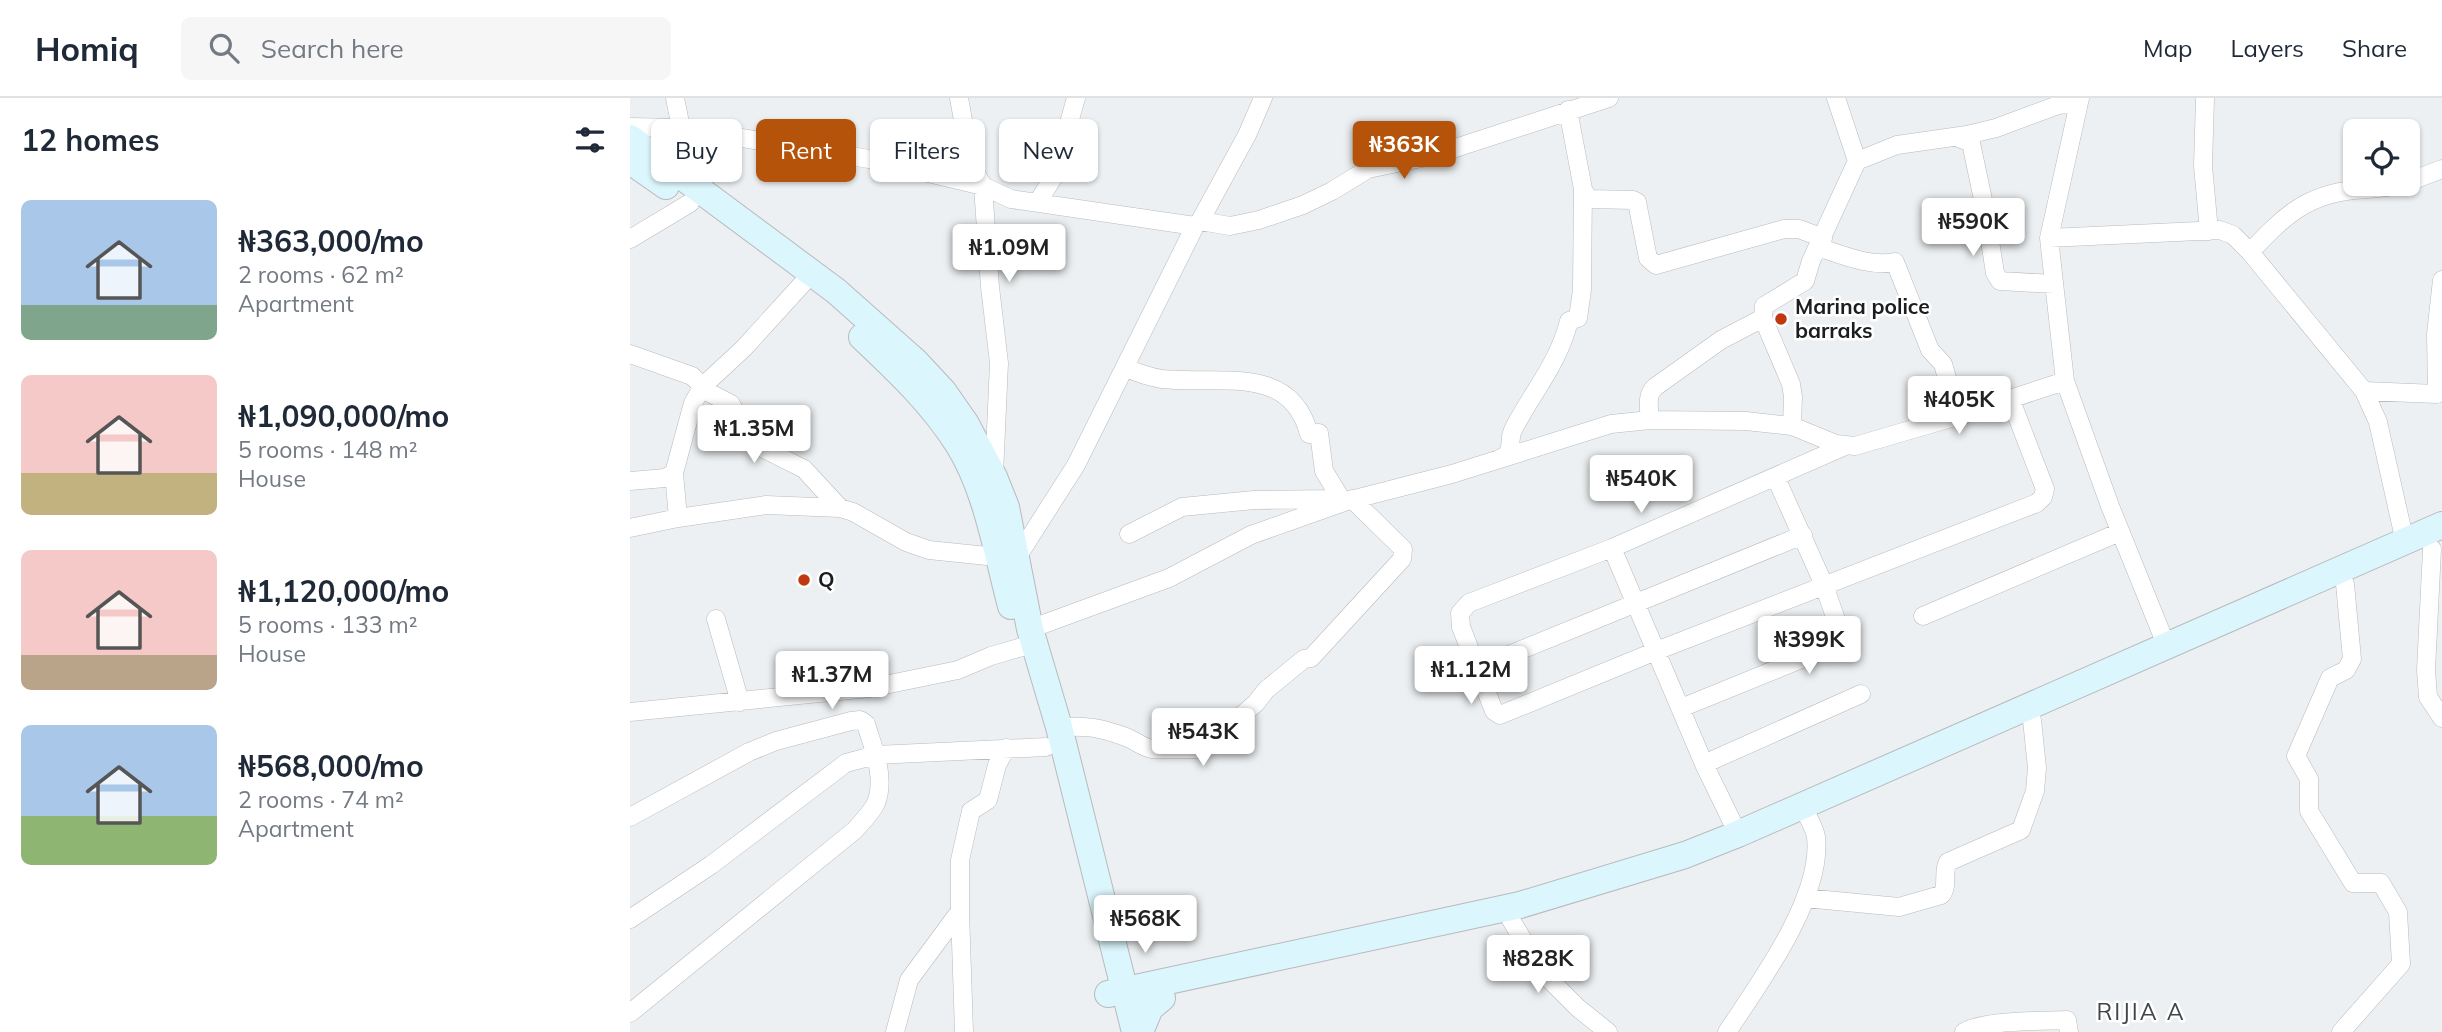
<!DOCTYPE html>
<meta charset="utf-8">
<style>
body{margin:0;font-family:Mulish,sans-serif;background:#f6f6f7;color:#1f2937;height:100vh;display:flex;flex-direction:column;font-size:26px;white-space:nowrap}
*{box-sizing:border-box;margin:0}
p{font-size:23px;color:#747a83}
.icon{flex:none;width:38px;height:38px;fill:none;stroke:currentColor;stroke-width:2;stroke-linecap:round;stroke-linejoin:round}
.map{position:relative;flex:1;overflow:hidden}
.details{display:flex;flex-direction:column;background:#fff;width:630px}
.details>*{flex:none}
.guide{position:absolute;left:21px;top:21px;width:665px;height:63px;display:flex;gap:14px}
.fabs{position:absolute;left:1713px;top:21px;display:grid;gap:14px}
.fabs a{display:grid;place-items:center;width:77px;height:77px;border-radius:10px;background:#fff;box-shadow:0 2px 5px #0004;font-size:35px}
.price{position:absolute;translate:-50% -60px;padding:0 16px;border-radius:7px;background:#fff;color:#222;font-size:23px;line-height:46px;filter:drop-shadow(0 2px 4px #0008)}
.price::after{content:'';position:absolute;left:50%;top:42px;width:21px;height:16px;margin-left:-10px;background:inherit;clip-path:polygon(0 0,100% 0,50% 100%)}
.price.current{background:#b45309;color:#fff}
ul{padding:0;list-style:none}
li{display:flex;align-items:center;gap:21px;height:175px;padding:0 21px}
li span{display:grid;place-items:center;flex:none;width:196px;height:140px;border-radius:10px;color:#555}
li>.icon{margin-inline-start:auto}
span .icon{width:84px;height:84px;fill:#fffc;stroke-width:1}
li b{font-size:30px}
h2{display:flex;justify-content:space-between;align-items:center;height:84px;padding:0 21px;font-size:30px}
.tag{padding:0 24px;border-radius:10px;background:#fff;box-shadow:0 2px 5px #0004;font-size:24px;line-height:63px}
.tag.current{background:#b45309;color:#fff}
header{display:flex;align-items:center;gap:42px;box-sizing:border-box;height:98px;padding:0 35px;background:#fff;border-bottom:2px solid #e0e1e3}
header strong{font-size:33px}
nav{display:flex;gap:38px;margin-inline-start:auto;font-size:24px}
.search{width:490px;height:63px;background:#f6f6f7;display:flex;align-items:center;gap:18px;box-sizing:border-box;padding:0 24px;border-radius:10px;color:#747a83;font-size:26px}
main{display:flex;flex:1;min-height:0}
.map>svg:first-child{display:block}
.lines{fill:none;stroke-linecap:round;stroke-linejoin:round}
.street-casing{stroke:#b8babd;stroke-width:19}
.secondary-casing{stroke:#b8babd;stroke-width:28}
.street{stroke:#fff;stroke-width:18}
.secondary{stroke:#dbf6fc;stroke-width:26}
.poi-dot{fill:#c13710;stroke:#fff;stroke-width:2.5}
.labels{text-anchor:middle;stroke-width:5;stroke-linejoin:round;paint-order:stroke}
.poi-label{font-size:21px;font-weight:bold;fill:#1c1d1e;stroke:#fff;text-anchor:start}
.neighbourhood-label{font-size:23px;letter-spacing:2px;fill:#424547;stroke:#fff}
</style>
<header>
<strong>Homiq</strong>
<div class="search"><svg class="icon" aria-label="search" viewBox="0 0 24 24"><circle cx="10" cy="10" r="6"/><path d="M15 15l6 6"/></svg>Search here</div>
<nav><a>Map</a><a>Layers</a><a>Share</a></nav>
</header>
<main>
<section class="details">
<h2>12 homes<svg class="icon" aria-label="filters" viewBox="0 0 24 24"><path d="M4 7h16M4 17h16"/><circle cx="9" cy="7" r="2"/><circle cx="15" cy="17" r="2"/></svg></h2>
<ul>
<li><span style="background:linear-gradient(#a9c7e8 75%,#7fa58c 0)"><svg class="icon" aria-label="home" viewBox="0 0 24 24"><path d="M3 11l9-7 9 7M6 9v11h12V9"/></svg></span><div><b>₦363,000/mo</b><p>2 rooms · 62 m²</p><p>Apartment</p></div></li>
<li><span style="background:linear-gradient(#f6c9c9 70%,#c2b280 0)"><svg class="icon" aria-label="home" viewBox="0 0 24 24"><path d="M3 11l9-7 9 7M6 9v11h12V9"/></svg></span><div><b>₦1,090,000/mo</b><p>5 rooms · 148 m²</p><p>House</p></div></li>
<li><span style="background:linear-gradient(#f6c9c9 75%,#b9a48a 0)"><svg class="icon" aria-label="home" viewBox="0 0 24 24"><path d="M3 11l9-7 9 7M6 9v11h12V9"/></svg></span><div><b>₦1,120,000/mo</b><p>5 rooms · 133 m²</p><p>House</p></div></li>
<li><span style="background:linear-gradient(#a9c7e8 65%,#8fb573 0)"><svg class="icon" aria-label="home" viewBox="0 0 24 24"><path d="M3 11l9-7 9 7M6 9v11h12V9"/></svg></span><div><b>₦568,000/mo</b><p>2 rooms · 74 m²</p><p>Apartment</p></div></li>
</ul>
</section>
<div class="map">
<svg width="1812" height="934" viewBox="0 0 1812 934">
<rect width="100%" height="100%" fill="#edf0f2"/>
<g class="lines">
<g class="street-casing">
<path id="street" d="M 45,0 L 51,30
M 329,0 L 341,67 L 353,88 L 360,189 L 369,265 L 364,376
M 1450,0 L 1419,140 L 1435,283 L 1480,408 L 1537,549
M 1575,0 L 1573,68 L 1579,133
M 938,12 L 953,91 L 958,101 L 1003,102 L 1007,104 L 1018,160 L 1026,167 L 1154,131 L 1169,131 L 1193,140
M 0,29 L 51,30 L 239,61 L 353,88 L 381,101 L 565,128
M 1326,39 L 1341,45 L 1355,111 L 1365,175 L 1370,183 L 1424,186
M 1227,63 L 1267,47 L 1337,37 L 1366,30 L 1428,7 L 1449,5
M 1778,84 L 1812,71
M 408,104 L 424,78 L 446,0
M 570,123 L 600,128 L 629,122 L 673,107 L 702,93 L 738,71 L 801,58 L 979,0
M 1419,140 L 1590,132 L 1603,137 L 1620,154 L 1734,293 L 1748,324 L 1775,444
M 0,141 L 60,105
M 1188,149 C 1212,157 1240,169 1265,164 L 1300,252 L 1313,266 L 1328,318
M 1620,154 C 1653,120 1674,97 1724,92 C 1741,90 1756,91 1772,86
M 0,256 L 62,278 L 80,295 L 101,306 L 120,341 L 136,352 L 174,371 L 210,410
M 496,270 C 508,275 519,279 532,281 C 588,287 661,265 679,336 L 689,335 L 694,373 L 711,401
M 1734,293 L 1807,296
M 1807,296 L 1806,236 L 1812,182
M 1020,322 C 1019,310 1016,297 1025,289 L 1091,242 L 1133,220
M 1162,328 L 1163,299 L 1161,286 L 1133,220 L 1134,208 L 1175,183 L 1181,163 L 1227,63 L 1206,0
M 1215,348 L 982,450 L 839,505 L 830,515 L 831,529 L 864,613 L 870,617 L 1026,553 L 1407,405 L 1413,399 L 1415,391 L 1380,300
M 869,361 C 887,354 876,344 884,330 C 904,292 928,266 939,223 L 948,220 L 952,192 L 953,91
M 44,375 L 48,420
M 0,383 L 35,380 L 44,375 L 63,305 L 73,288 L 114,250 L 174,184
M 0,430 L 48,420 L 136,407 L 210,410 L 223,414 L 276,444 L 299,452 L 367,459
M 499,436 L 552,409 L 624,402 L 710,401
M 982,450 L 1074,666 L 1108,736
M 1802,451 L 1796,572 L 1798,599 L 1812,620
M 388,458 L 446,367 L 565,128 L 570,123 L 617,37 L 633,0
M 1293,518 L 1490,434
M 86,521 L 110,604
M 400,531 L 539,480 L 621,437 L 717,403 L 822,376 L 981,326 L 1020,322 L 1116,323 L 1162,328 L 1206,346 L 1225,348 L 1328,318 L 1435,283
M 847,570 L 1173,437
M 1051,610 L 1201,549 L 1210,542 L 1210,533 L 1194,487 L 1146,380
M 0,614 L 240,590 L 328,572 L 361,558 L 392,549
M 429,629 C 459,628 468,629 496,639 C 506,643 512,649 522,651 L 568,651 L 579,646 L 626,605 L 636,592 L 674,561 L 681,560 L 772,461 L 773,451 L 722,401
M 1074,666 L 1231,596
M 0,719 L 119,654 L 146,643 L 221,623 L 230,622 L 236,626 C 243,650 256,679 246,705 C 242,714 232,724 225,732 L 0,915
M 1175,800 L 1269,809 L 1311,797 C 1319,789 1312,774 1318,764 L 1391,732 L 1405,693 L 1407,670 L 1402,622
M 330,813 L 334,934
M 0,821 L 81,767 L 216,665 L 246,657 L 416,649
M 881,822 L 912,874 L 948,910 L 978,934
M 265,934 L 279,882 L 330,813 L 330,762 L 341,713 L 358,702 L 367,667 L 376,650
M 1097,934 C 1129,886 1193,799 1186,739 C 1185,732 1181,725 1178,719
M 1334,934 C 1355,922 1411,923 1437,922 L 1439,934
M 1711,934 L 1771,866 L 1768,814 L 1751,785 L 1723,785 L 1679,713 L 1679,681 L 1666,658 L 1700,580 L 1716,572 L 1722,561 L 1715,486"/>
</g>
<g class="secondary-casing">
<path id="secondary" d="M 0,40 L 206,193 L 286,264 L 313,293 L 336,326 L 364,379 L 376,409 L 400,531 L 429,629 L 505,934
M 0,63 L 36,88
M 232,239 C 267,272 302,305 328,346 C 357,392 367,456 381,508
M 478,896 L 890,807 L 1055,757 L 1108,736 L 1812,427
M 510,934 L 520,910 L 532,900"/>
</g>
<use href="#street" class="street"/>
<use href="#secondary" class="secondary"/>
</g>
<g class="poi-dot">
<circle cx="1151" cy="221" r="7"/>
<circle cx="174" cy="482" r="7"/>
</g>
<g class="labels">
<g class="poi-label">
<text x="1165" y="216">Marina police<tspan x="1165" dy="24">barraks</tspan></text>
<text x="188" y="489">Q</text>
</g>
<g class="neighbourhood-label">
<text x="1511" y="922">RIJIA A</text>
</g>
</g>
</svg>
<div class="fabs">
<a><svg class="icon" aria-label="locate" viewBox="0 0 24 24"><circle cx="12" cy="12" r="6"/><path d="M12 2v4M12 18v4M2 12h4M18 12h4"/></svg></a>
</div>
<b class="price current" style="left:774px;top:83px">₦363K</b>
<b class="price" style="left:1343px;top:160px">₦590K</b>
<b class="price" style="left:379px;top:186px">₦1.09M</b>
<b class="price" style="left:1329px;top:338px">₦405K</b>
<b class="price" style="left:124px;top:367px">₦1.35M</b>
<b class="price" style="left:1011px;top:417px">₦540K</b>
<b class="price" style="left:1179px;top:578px">₦399K</b>
<b class="price" style="left:841px;top:608px">₦1.12M</b>
<b class="price" style="left:202px;top:613px">₦1.37M</b>
<b class="price" style="left:573px;top:670px">₦543K</b>
<b class="price" style="left:515px;top:857px">₦568K</b>
<b class="price" style="left:908px;top:897px">₦828K</b>
<div class="guide">
<a class="tag">Buy</a>
<a class="tag current">Rent</a>
<a class="tag">Filters</a>
<a class="tag">New</a>
</div>
</div>
</main>
